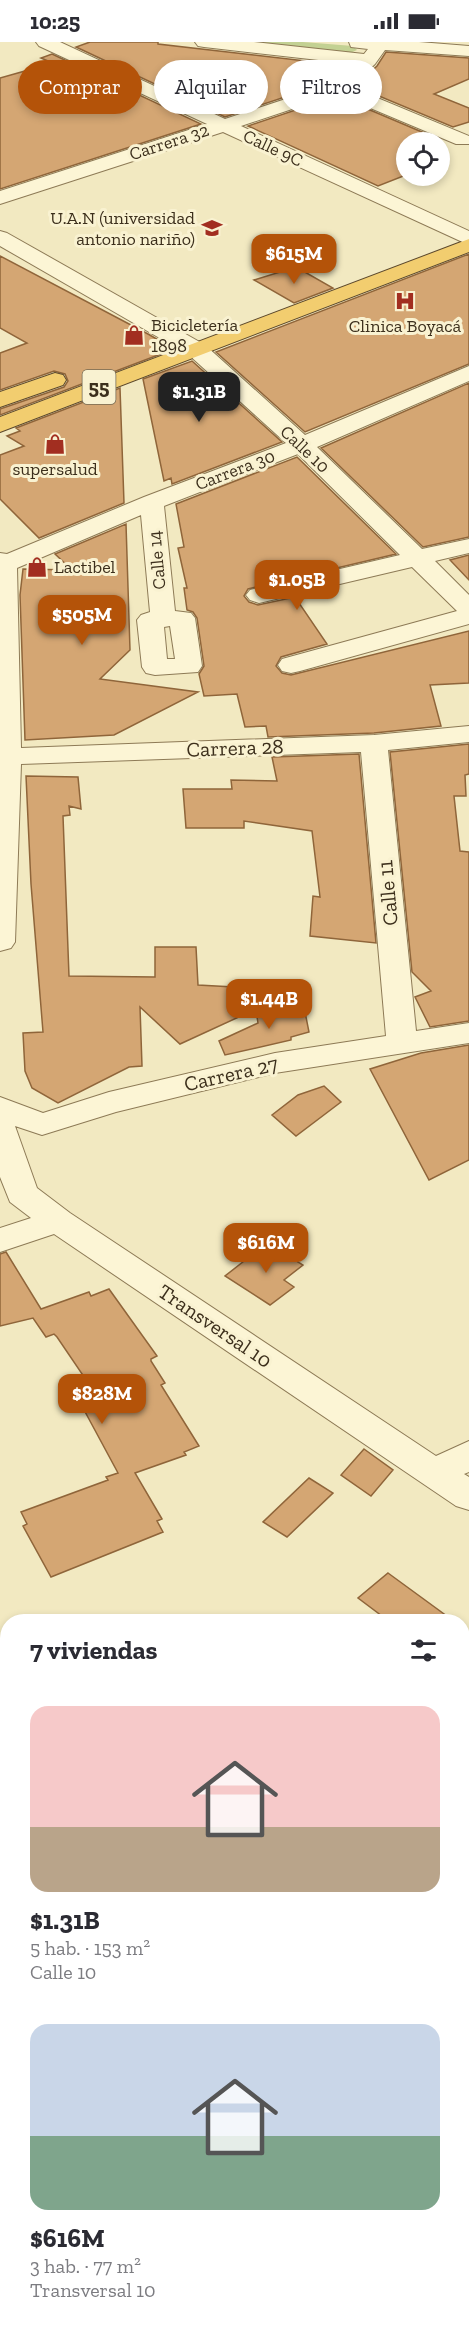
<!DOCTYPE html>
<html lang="es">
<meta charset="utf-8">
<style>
body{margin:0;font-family:"Zilla Slab",serif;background:#f7f7f7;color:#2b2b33;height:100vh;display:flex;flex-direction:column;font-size:22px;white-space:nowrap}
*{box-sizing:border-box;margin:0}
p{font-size:20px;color:#7c7c81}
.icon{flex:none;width:33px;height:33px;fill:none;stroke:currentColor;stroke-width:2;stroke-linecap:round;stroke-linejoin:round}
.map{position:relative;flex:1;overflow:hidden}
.details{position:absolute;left:0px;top:1572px;width:470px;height:720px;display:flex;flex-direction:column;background:#fff;border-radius:24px 24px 0 0;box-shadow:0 3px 9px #0003}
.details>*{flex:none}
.banner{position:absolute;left:18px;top:18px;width:434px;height:54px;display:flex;gap:12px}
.fabs{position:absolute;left:396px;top:90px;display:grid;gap:12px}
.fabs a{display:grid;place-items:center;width:54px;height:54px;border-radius:50%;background:#fff;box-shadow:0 3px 9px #0003;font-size:30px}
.price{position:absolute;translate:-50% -51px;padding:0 14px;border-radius:12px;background:#b45309;color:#fff;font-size:20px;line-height:39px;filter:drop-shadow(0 2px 3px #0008)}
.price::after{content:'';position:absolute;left:50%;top:36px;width:18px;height:14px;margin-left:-9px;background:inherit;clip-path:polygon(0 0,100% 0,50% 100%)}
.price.selected{background:#222;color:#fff}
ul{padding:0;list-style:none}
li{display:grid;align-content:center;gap:12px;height:318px;padding:0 30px}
li span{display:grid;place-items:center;height:186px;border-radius:18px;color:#555}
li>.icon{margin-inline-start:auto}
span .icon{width:108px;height:108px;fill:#fffc;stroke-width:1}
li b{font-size:26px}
h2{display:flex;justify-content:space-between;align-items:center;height:72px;padding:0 30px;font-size:26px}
.pill{padding:0 21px;border-radius:27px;background:#fff;box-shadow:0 3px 9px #0003;font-size:21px;line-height:54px}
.pill.selected{background:#b45309;color:#fff}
.status{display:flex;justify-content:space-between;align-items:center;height:42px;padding:0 30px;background:#fff;direction:ltr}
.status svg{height:16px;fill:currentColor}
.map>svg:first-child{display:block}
.green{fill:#c3d193}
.building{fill:#d4a673;stroke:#8f653a;stroke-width:1.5}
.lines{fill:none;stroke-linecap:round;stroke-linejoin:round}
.minor-casing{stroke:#8d7a56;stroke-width:2}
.trunk-casing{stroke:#5b472b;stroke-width:2}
.minor{fill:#fcf5d5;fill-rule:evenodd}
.trunk{fill:#f2cd6f;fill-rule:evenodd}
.labels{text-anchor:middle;stroke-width:6;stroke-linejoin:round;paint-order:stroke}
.far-street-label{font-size:18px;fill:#3c2f1c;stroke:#f9f2d1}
.far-poi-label{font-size:18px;fill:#3c2f1c;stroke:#f9f2d1;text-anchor:start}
.shield{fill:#f9f2d1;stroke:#756a52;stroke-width:1.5}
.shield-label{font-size:20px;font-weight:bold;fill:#3c2f1c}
.street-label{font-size:21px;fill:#3c2f1c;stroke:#f9f2d1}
</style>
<div class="status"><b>10:25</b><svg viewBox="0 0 49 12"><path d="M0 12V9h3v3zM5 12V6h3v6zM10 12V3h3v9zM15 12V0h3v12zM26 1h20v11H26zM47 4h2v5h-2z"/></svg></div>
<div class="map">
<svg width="469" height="2292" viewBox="0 0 469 2292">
<rect width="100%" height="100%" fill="#f2e9c1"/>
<path class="green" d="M 238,0 L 303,0 L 353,4 L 357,8 L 350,11 Z"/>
<path class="building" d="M 90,0 L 158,0 L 158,2 L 349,24 L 330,40 L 225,75 L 76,5 Z
M 386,10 L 469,16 L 469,37 L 434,52 L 469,66 L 469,80 L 453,85 L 355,44 L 377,24 Z
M 52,12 L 201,82 L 0,147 L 0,36 L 53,21 L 41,16 Z
M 337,54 L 429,93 L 406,100 L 406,133 L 378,144 L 248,84 Z
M 469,212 L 469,322 L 305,390 L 216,310 Z
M 0,214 L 148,292 L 174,307 L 0,373 L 0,367 L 64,345 L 68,339 L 65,332 L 54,329 L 0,348 L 0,311 L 27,301 L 0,286 Z
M 296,225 L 333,246 L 294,261 L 254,238 Z
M 192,319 L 282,400 L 172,442 L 171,436 L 164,439 L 143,337 Z
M 469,341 L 469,495 L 423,505 L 321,406 Z
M 120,346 L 124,461 L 39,496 L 0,457 L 0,413 L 24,404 L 7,394 L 20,389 L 16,386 Z
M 297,415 L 396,512 L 248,547 L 244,554 L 249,560 L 258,563 L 295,555 L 327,602 L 281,615 L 276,624 L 282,631 L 291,633 L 469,589 L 469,641 L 430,643 L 441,684 L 374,691 L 268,695 L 266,684 L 245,685 L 237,652 L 204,654 L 199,632 L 204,624 L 197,576 L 193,570 L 187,568 L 184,546 L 187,546 L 178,506 L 184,505 L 176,462 Z
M 126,482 L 130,608 L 100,637 L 198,650 L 114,693 L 25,698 L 20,553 L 23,527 L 72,528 L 55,512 Z
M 469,513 L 469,538 L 450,518 Z
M 469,702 L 469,732 L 465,733 L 466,754 L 454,754 L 460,809 L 469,810 L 469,979 L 430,985 L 415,955 L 431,949 L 412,930 L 390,710 Z
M 359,712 L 376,901 L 310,894 L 313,854 L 320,855 L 312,789 L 244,779 L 244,786 L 186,786 L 183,747 L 232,747 L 231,738 L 277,739 L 272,715 Z
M 26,734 L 78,735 L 81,767 L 69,764 L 70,773 L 63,774 L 69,934 L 155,935 L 155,905 L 196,905 L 198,943 L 252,946 L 254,968 L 180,1002 L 140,965 L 142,1024 L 129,1025 L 58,1061 L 32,1046 L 25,1029 L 23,991 L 43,990 L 31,842 Z
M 284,960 L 286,968 L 303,960 L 309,990 L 291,995 L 291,998 L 225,1013 L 219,999 L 258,981 L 257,975 Z
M 469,1003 L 469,1118 L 429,1138 L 370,1027 L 421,1011 Z
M 324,1044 L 341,1060 L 296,1094 L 272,1073 L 298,1053 Z
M 267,1201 L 303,1223 L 284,1238 L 294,1245 L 270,1263 L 225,1234 Z
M 6,1210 L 41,1267 L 89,1250 L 91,1254 L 109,1247 L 157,1314 L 151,1317 L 151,1319 L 165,1341 L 161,1343 L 199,1404 L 184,1410 L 186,1413 L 135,1431 L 162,1477 L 157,1479 L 163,1490 L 51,1535 L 23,1484 L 27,1482 L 21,1470 L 108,1438 L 106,1435 L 118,1431 L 76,1353 L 93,1348 L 57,1295 L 54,1292 L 46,1295 L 33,1276 L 0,1284 L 0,1212 Z
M 364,1407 L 393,1428 L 371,1454 L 341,1433 Z
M 309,1436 L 333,1451 L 287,1495 L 263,1480 Z
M 388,1531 L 455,1580 L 390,1580 L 358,1556 Z"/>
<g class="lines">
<g class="minor-casing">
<path id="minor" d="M 36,0 L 60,0 L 225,77 L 331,42 L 354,22 L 204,5 L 198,4 L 195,0 L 254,0 L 364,12 L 368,7 L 351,5 L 349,0 L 419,0 L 469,4 L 469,14 L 385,8 L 375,22 L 351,45 L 469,94 L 469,102 L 456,102 L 337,52 L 241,84 L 469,189 L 469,203 L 223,90 L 0,162 L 0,149 L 207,82 L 39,4 Z
M 0,189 L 7,191 L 205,303 L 305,393 L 469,324 L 469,339 L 317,405 L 422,507 L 469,497 L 469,511 L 435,519 L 469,553 L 469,582 L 300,629 L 291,631 L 282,629 L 278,623 L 282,617 L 457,569 L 412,525 L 259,561 L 250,558 L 246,553 L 250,548 L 400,513 L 298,412 L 164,464 L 175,569 L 191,571 L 195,576 L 202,624 L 198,630 L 155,633 L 146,631 L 142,625 L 137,578 L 141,573 L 150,570 L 141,473 L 17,526 L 21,706 L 374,693 L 469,684 L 469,700 L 388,708 L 416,989 L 469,981 L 469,1001 L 275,1031 L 116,1070 L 42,1093 L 15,1084 L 37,1146 L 70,1171 L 436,1414 L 469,1399 L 469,1430 L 464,1432 L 469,1435 L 469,1468 L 456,1464 L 54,1192 L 0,1210 L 0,1186 L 31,1176 L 10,1160 L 0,1135 L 0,1055 L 43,1071 L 109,1050 L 275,1011 L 386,994 L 361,710 L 21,722 L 15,900 L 11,906 L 0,909 L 0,511 L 7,512 L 144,455 L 286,401 L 189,313 L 0,204 ZM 170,584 L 175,617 L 167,617 L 164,585 Z
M 462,1771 L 469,1774 L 469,1811 L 462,1808 Z
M 462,1934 L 469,1937 L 469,1977 L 462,1974 Z
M 8,1992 L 8,2046 L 0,2049 L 0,1995 Z
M 462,2153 L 469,2155 L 469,2200 L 462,2198 Z
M 0,2163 L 8,2166 L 8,2211 L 0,2208 Z
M 200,2284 L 262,2284 L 265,2292 L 203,2292 Z"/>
</g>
<g class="trunk-casing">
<path id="trunk" d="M 469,197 L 469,210 L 0,390 L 0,375 Z
M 55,331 L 63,333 L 66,338 L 63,343 L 0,365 L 0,350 Z"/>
</g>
<use href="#minor" class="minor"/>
<use href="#trunk" class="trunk"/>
</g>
<defs>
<g id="university-bare" transform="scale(1.62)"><path d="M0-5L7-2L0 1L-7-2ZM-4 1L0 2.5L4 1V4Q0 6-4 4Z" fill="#a22e20" stroke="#f9f2d1" stroke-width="2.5" paint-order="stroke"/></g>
<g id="hospital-bare" transform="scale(1.62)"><path d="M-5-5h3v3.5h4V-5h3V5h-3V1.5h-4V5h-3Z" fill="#a22e20" stroke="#f9f2d1" stroke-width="2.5" paint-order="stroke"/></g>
<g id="shop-bare" transform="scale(1.62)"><path d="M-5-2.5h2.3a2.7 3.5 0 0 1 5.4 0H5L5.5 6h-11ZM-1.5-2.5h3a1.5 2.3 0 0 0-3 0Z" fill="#a22e20" stroke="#f9f2d1" stroke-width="2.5" paint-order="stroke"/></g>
</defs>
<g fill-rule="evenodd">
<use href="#university-bare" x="212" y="186"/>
<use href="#hospital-bare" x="405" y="259"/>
<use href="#shop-bare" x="134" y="293"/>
<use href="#shop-bare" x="55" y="402"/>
<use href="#shop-bare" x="37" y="525"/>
</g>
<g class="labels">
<g class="far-street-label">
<text transform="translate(169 100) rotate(-18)" y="6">Carrera 32</text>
<text transform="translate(273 106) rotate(25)" y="6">Calle 9C</text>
<text transform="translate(305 407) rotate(43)" y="6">Calle 10</text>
<text transform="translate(235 428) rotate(-21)" y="6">Carrera 30</text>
<text transform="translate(157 518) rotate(-95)" y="6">Calle 14</text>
</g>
<g class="far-poi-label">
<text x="195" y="182" text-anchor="end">U.A.N (universidad<tspan x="195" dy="21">antonio nariño)</tspan></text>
<text x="151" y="289">Bicicletería<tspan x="151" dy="21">1898</tspan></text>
<text x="405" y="290" text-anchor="middle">Clinica Boyacá</text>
<text x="55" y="433" text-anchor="middle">supersalud</text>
<text x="54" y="531">Lactibel</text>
</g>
<rect class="shield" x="82.5" y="328" width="33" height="34" rx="4.5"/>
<g class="shield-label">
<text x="99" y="352">55</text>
</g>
<g class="street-label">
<text transform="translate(235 706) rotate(-2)" y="7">Carrera 28</text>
<text transform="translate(388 851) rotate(-95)" y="7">Calle 11</text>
<text transform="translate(231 1032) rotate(-13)" y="7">Carrera 27</text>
<text transform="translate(215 1284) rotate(34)" y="7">Transversal 10</text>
</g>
</g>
</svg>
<div class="fabs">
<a><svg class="icon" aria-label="locate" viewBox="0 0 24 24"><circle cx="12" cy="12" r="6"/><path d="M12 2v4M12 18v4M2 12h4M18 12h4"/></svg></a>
</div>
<b class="price" style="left:294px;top:243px">$615M</b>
<b class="price selected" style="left:199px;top:381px">$1.31B</b>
<b class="price" style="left:297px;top:569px">$1.05B</b>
<b class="price" style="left:82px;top:604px">$505M</b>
<b class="price" style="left:269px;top:988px">$1.44B</b>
<b class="price" style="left:266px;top:1232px">$616M</b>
<b class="price" style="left:102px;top:1383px">$828M</b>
<div class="banner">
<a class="pill selected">Comprar</a>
<a class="pill">Alquilar</a>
<a class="pill">Filtros</a>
</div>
<section class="details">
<h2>7 viviendas<svg class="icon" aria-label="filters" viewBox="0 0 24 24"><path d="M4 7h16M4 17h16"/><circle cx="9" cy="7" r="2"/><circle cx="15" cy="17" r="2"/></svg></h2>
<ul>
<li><span style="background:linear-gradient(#f6c9c9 65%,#b9a48a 0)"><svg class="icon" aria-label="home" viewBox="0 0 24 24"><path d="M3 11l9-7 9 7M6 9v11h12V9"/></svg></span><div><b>$1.31B</b><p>5 hab. · 153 m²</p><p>Calle 10</p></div></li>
<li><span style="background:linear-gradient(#c9d6e8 60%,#7fa58c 0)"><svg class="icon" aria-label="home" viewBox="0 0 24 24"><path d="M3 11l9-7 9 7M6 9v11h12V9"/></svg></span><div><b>$616M</b><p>3 hab. · 77 m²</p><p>Transversal 10</p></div></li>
</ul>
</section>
</div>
